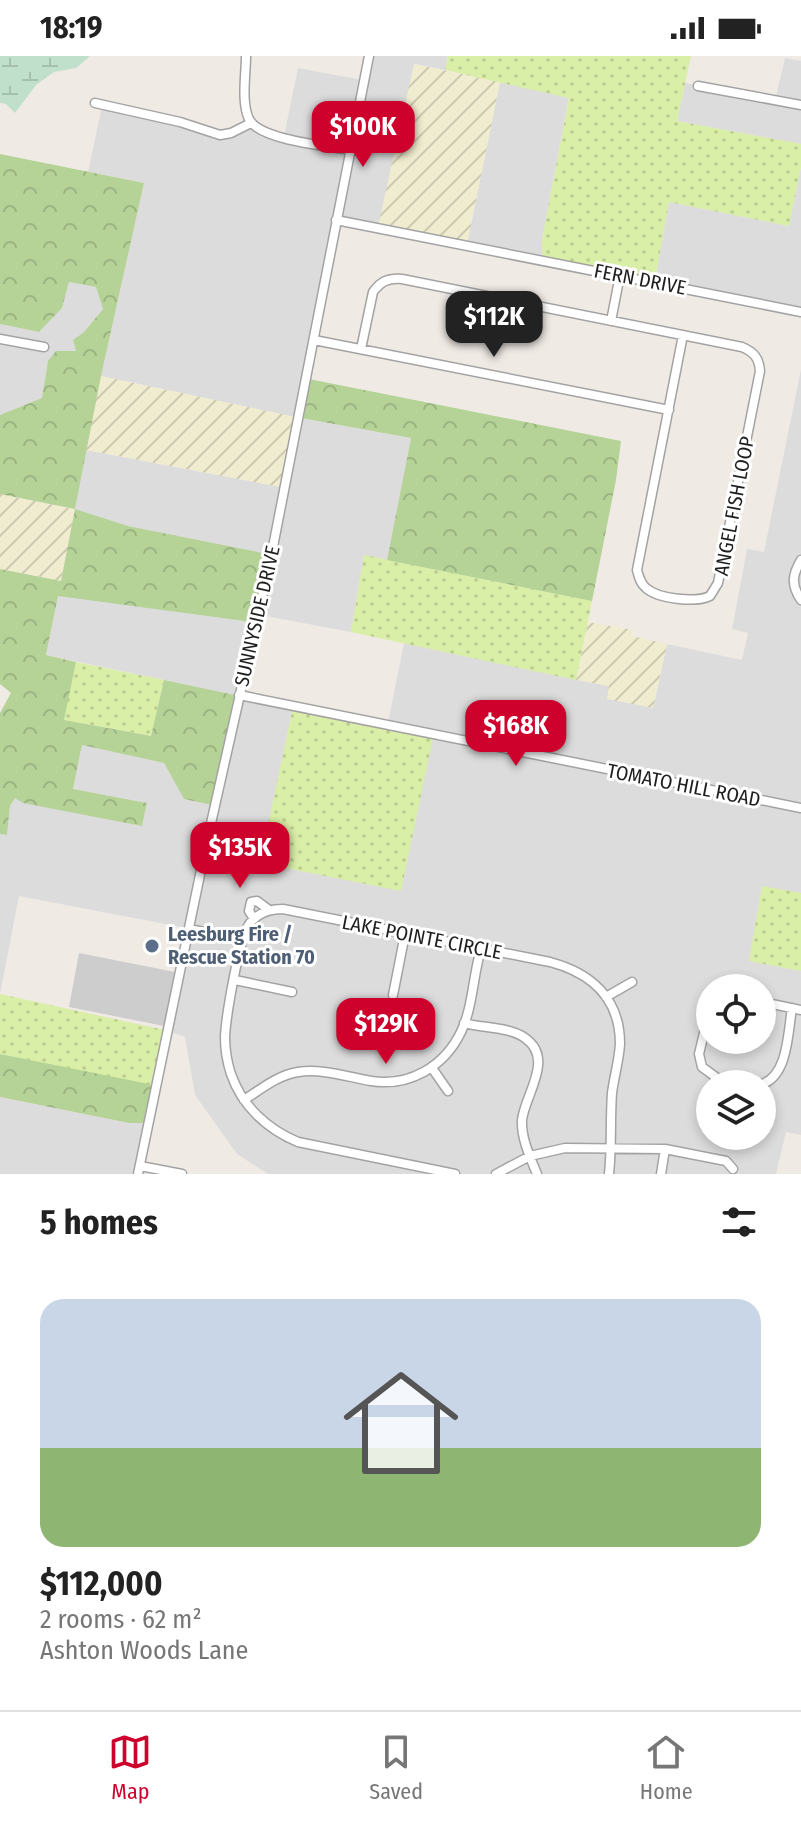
<!DOCTYPE html>
<meta charset="utf-8">
<style>
body{margin:0;font-family:"Fira Sans Condensed",sans-serif;background:#f6f6f6;color:#222;height:100vh;display:flex;flex-direction:column;font-size:30px;white-space:nowrap}
*{box-sizing:border-box;margin:0}
p{font-size:26px;color:#767676}
.icon{flex:none;width:44px;height:44px;fill:none;stroke:currentColor;stroke-width:2;stroke-linecap:round;stroke-linejoin:round}
.map{position:relative;height:1118px;overflow:hidden}
.drawer{display:flex;flex-direction:column;background:#fff;flex:1}
.drawer>*{flex:none}
.tools{position:absolute;left:696px;top:918px;display:grid;gap:16px}
.tools a{display:grid;place-items:center;width:80px;height:80px;border-radius:50%;background:#fff;box-shadow:0 4px 12px #0003;font-size:40px}
.price{position:absolute;translate:-50% -68px;padding:0 18px;border-radius:16px;background:#ce002c;color:#fff;font-size:26px;line-height:52px;filter:drop-shadow(0 2px 4px #0008)}
.price::after{content:'';position:absolute;left:50%;top:48px;width:24px;height:18px;margin-left:-12px;background:inherit;clip-path:polygon(0 0,100% 0,50% 100%)}
.price.active{background:#222;color:#fff}
ul{padding:0;list-style:none}
li{display:grid;align-content:center;gap:16px;height:424px;padding:0 40px}
li span{display:grid;place-items:center;height:248px;border-radius:24px;color:#555}
li>.icon{margin-inline-start:auto}
span .icon{width:144px;height:144px;fill:#fffc;stroke-width:1}
li b{font-size:34px}
h2{display:flex;justify-content:space-between;align-items:center;height:96px;padding:0 40px;font-size:34px}
.status{display:flex;justify-content:space-between;align-items:center;height:56px;padding:0 40px;background:#fff;direction:ltr}
.status svg{height:22px;fill:currentColor}
.tab-bar{display:flex;justify-content:space-around;align-items:center;height:112px;border-top:2px solid #e0e0e0;background:#fff;font-size:22px;color:#767676}
.tab-bar a{display:grid;justify-items:center;gap:4px}
.tab-bar .active{color:#ce002c}
.map>svg:first-child{display:block}
.residential{fill:#dddcdc;fill-rule:evenodd}
.religious{fill:#cdcdcd}
.farmland{fill:url(#farmland-furrows)}
.grass{fill:url(#grass-dots)}
.forest{fill:url(#forest-crowns)}
.wetland{fill:url(#wetland-marsh)}
.lines{fill:none;stroke-linecap:round;stroke-linejoin:round}
.minor-casing{stroke:#a3a3a3;stroke-width:11}
.minor{stroke:#fff;stroke-width:8}
.service-dot{fill:#5c6f8a;stroke:#fff;stroke-width:3}
.labels{text-anchor:middle;stroke-width:6;stroke-linejoin:round;paint-order:stroke}
.street-label{font-size:20px;fill:#1f1f1f;stroke:#fff}
.service-label{font-size:20px;font-weight:bold;fill:#4e5e75;stroke:#fff;text-anchor:start}
</style>
<div class="status"><b>18:19</b><svg viewBox="0 0 49 12"><path d="M0 12V9h3v3zM5 12V6h3v6zM10 12V3h3v9zM15 12V0h3v12zM26 1h20v11H26zM47 4h2v5h-2z"/></svg></div>
<div class="map">
<svg width="801" height="1118" viewBox="0 0 801 1118">
<defs>
<pattern id="farmland-furrows" width="10" height="10" patternUnits="userSpaceOnUse" patternTransform="scale(2)"><rect width="10" height="10" fill="#f0eccf"/><path d="M-1 1l2-2M0 10L10 0M9 11l2-2" fill="none" stroke="#cdcab1"/></pattern>
<pattern id="grass-dots" width="8" height="8" patternUnits="userSpaceOnUse" patternTransform="scale(2)"><rect width="8" height="8" fill="#d9eea7"/><path d="M2 2h.1M6 6h.1" fill="none" stroke="#bacc8f" stroke-width="1.8" stroke-linecap="round"/></pattern>
<pattern id="forest-crowns" width="20" height="18" patternUnits="userSpaceOnUse" patternTransform="scale(2)"><rect width="20" height="18" fill="#b5d297"/><path d="M2 6a3 3 0 1 1 6 0M12 15a3 3 0 1 1 6 0" fill="none" stroke="#9bb482"/></pattern>
<pattern id="wetland-marsh" width="20" height="14" patternUnits="userSpaceOnUse" patternTransform="scale(2)"><rect width="20" height="14" fill="#c0e0cb"/><path d="M1 5h8M5 5V1M11 12h8M15 12V8" fill="none" stroke="#a5c0ae"/></pattern>
</defs>
<rect width="100%" height="100%" fill="#f0eae5"/>
<path class="residential" d="M 373,0 L 448,0 L 445,14 L 415,8 L 378,171 L 340,164 Z
M 785,2 L 801,5 L 801,88 L 677,65 L 685,27 L 775,44 Z
M 298,12 L 362,24 L 295,361 L 101,320 L 144,127 L 88,116 L 102,50 L 217,79 L 249,68 L 284,80 Z
M 500,26 L 569,41 L 542,184 L 542,203 L 467,188 Z
M 801,111 L 801,256 L 655,223 L 669,146 L 789,170 Z
M 69,226 L 96,231 L 103,253 L 84,276 L 73,284 L 76,295 L 48,305 L 42,342 L 0,359 L 0,268 L 39,276 L 62,252 Z
M 801,313 L 801,837 L 762,831 L 750,905 L 801,915 L 801,1079 L 786,1076 L 776,1118 L 268,1118 L 237,1098 L 195,1039 L 185,981 L 171,976 L 242,640 L 293,651 L 261,807 L 325,819 L 387,672 L 404,587 L 610,630 L 607,643 L 654,648 L 667,588 L 742,604 L 748,577 L 732,573 L 747,493 L 764,496 ZM 710,932 L 762,932 L 762,984 L 710,984 ZM 710,1028 L 762,1028 L 762,1080 L 710,1080 Z
M 301,362 L 411,382 L 387,504 L 364,500 L 351,576 L 260,559 Z
M 86,394 L 281,431 L 268,498 L 128,470 L 75,453 Z
M 58,539 L 252,566 L 235,639 L 46,599 Z
M 82,689 L 164,707 L 184,743 L 212,749 L 186,872 L 19,840 L 0,938 L 0,778 L 7,779 L 10,750 L 15,741 L 142,770 L 147,747 L 73,733 Z
M 0,1041 L 129,1067 L 145,1067 L 135,1118 L 0,1118 Z"/>
<path class="religious" d="M 79,897 L 175,916 L 164,970 L 69,951 Z"/>
<path class="farmland" d="M 414,8 L 500,26 L 467,188 L 378,171 Z
M 101,320 L 295,361 L 281,431 L 86,394 Z
M 0,438 L 75,453 L 61,525 L 0,513 Z
M 588,566 L 633,574 L 632,580 L 667,588 L 653,652 L 607,643 L 609,630 L 576,624 Z"/>
<path class="grass" d="M 448,0 L 691,0 L 677,65 L 801,88 L 801,111 L 789,170 L 669,146 L 655,224 L 542,203 L 542,184 L 569,42 L 445,14 Z
M 364,499 L 592,545 L 576,624 L 351,576 Z
M 76,606 L 164,624 L 151,680 L 63,664 Z
M 293,651 L 433,682 L 401,835 L 260,807 Z
M 762,830 L 801,837 L 801,915 L 749,905 Z
M 0,938 L 165,974 L 153,1031 L 0,998 Z"/>
<path class="forest" d="M 0,98 L 144,127 L 101,320 L 75,453 L 128,470 L 268,498 L 252,566 L 58,540 L 46,599 L 76,606 L 64,664 L 151,680 L 164,624 L 235,639 L 212,749 L 184,743 L 164,707 L 82,689 L 73,733 L 147,747 L 142,770 L 23,747 L 15,742 L 10,750 L 7,779 L 0,778 L 0,657 L 11,637 L 0,628 L 0,513 L 61,525 L 75,453 L 0,438 L 0,359 L 42,342 L 48,305 L 56,295 L 76,295 L 73,284 L 84,276 L 103,253 L 96,231 L 69,226 L 62,252 L 39,276 L 0,268 Z
M 309,323 L 621,385 L 616,424 L 592,545 L 387,504 L 411,382 L 301,362 Z
M 0,998 L 149,1028 L 153,1031 L 145,1067 L 129,1067 L 0,1041 Z"/>
<path class="wetland" d="M 0,0 L 90,0 L 76,12 L 54,16 L 36,29 L 15,57 L 6,48 L 0,47 Z"/>
<g class="lines">
<g class="minor-casing">
<path id="minor" d="M 246,0 C 246,18 241,47 249,63 C 259,84 328,90 350,94
M 698,30 L 801,49
M 95,47 L 180,66 L 220,79 L 231,77 L 251,67
M 336,164 L 801,256
M 611,265 L 620,219
M 0,283 L 44,291
M 314,284 L 669,354
M 361,293 L 373,236 C 381,225 388,222 402,223 L 742,291 C 754,296 759,302 760,315 L 718,527 L 710,540 C 696,547 658,543 646,532 C 640,527 639,521 637,514 L 683,279
M 801,504 C 792,519 791,529 801,544
M 239,639 L 801,752
M 254,863 L 249,855 L 251,846 L 257,845 L 269,854
M 189,873 L 243,884
M 235,924 L 292,936
M 393,939 L 405,878
M 606,941 L 632,926
M 762,946 L 801,954
M 710,952 L 699,998 L 702,1011 L 717,1022 L 752,1028
M 464,967 C 482,972 510,971 525,982 C 555,1003 525,1038 522,1064 C 521,1082 530,1101 537,1118
M 432,1012 L 448,1035
M 762,1028 C 788,1020 788,976 792,952
M 244,1044 C 261,1033 278,1019 298,1016 C 322,1012 347,1021 371,1025 C 409,1031 444,1011 461,976 C 473,951 473,919 481,893
M 140,1110 L 182,1118
M 138,1118 L 207,785 L 271,501 L 369,0
M 455,1118 L 298,1086 C 267,1073 242,1050 231,1018 C 227,1006 225,993 225,981 C 226,961 239,881 250,867 C 258,857 271,853 283,853 L 550,906 C 591,917 620,942 620,988 C 619,1005 614,1021 612,1037 C 610,1064 612,1091 609,1118
M 496,1118 L 530,1100 L 565,1092 L 665,1093 L 726,1105 L 733,1113
M 661,1118 L 665,1093"/>
</g>
<use href="#minor" class="minor"/>
</g>
<circle class="service-dot" cx="152" cy="890" r="8"/>
<g class="labels">
<g class="street-label">
<text transform="translate(640 223) rotate(11)" y="7">FERN DRIVE</text>
<text transform="translate(734 450) rotate(-79)" y="7">ANGEL FISH LOOP</text>
<text transform="translate(257 560) rotate(-77)" y="7">SUNNYSIDE DRIVE</text>
<text transform="translate(684 729) rotate(11)" y="7">TOMATO HILL ROAD</text>
<text transform="translate(422 881) rotate(11)" y="7">LAKE POINTE CIRCLE</text>
</g>
<g class="service-label">
<text x="168" y="885">Leesburg Fire /<tspan x="168" dy="23">Rescue Station 70</tspan></text>
</g>
</g>
</svg>
<div class="tools">
<a><svg class="icon" aria-label="locate" viewBox="0 0 24 24"><circle cx="12" cy="12" r="6"/><path d="M12 2v4M12 18v4M2 12h4M18 12h4"/></svg></a>
<a><svg class="icon" aria-label="layers" viewBox="0 0 24 24"><path d="M12 4l9 5-9 5-9-5zM3 14l9 5 9-5"/></svg></a>
</div>
<b class="price" style="left:363px;top:113px">$100K</b>
<b class="price active" style="left:494px;top:303px">$112K</b>
<b class="price" style="left:516px;top:712px">$168K</b>
<b class="price" style="left:240px;top:834px">$135K</b>
<b class="price" style="left:386px;top:1010px">$129K</b>
</div>
<section class="drawer">
<h2>5 homes<svg class="icon" aria-label="filters" viewBox="0 0 24 24"><path d="M4 7h16M4 17h16"/><circle cx="9" cy="7" r="2"/><circle cx="15" cy="17" r="2"/></svg></h2>
<ul>
<li><span style="background:linear-gradient(#c9d6e8 60%,#8fb573 0)"><svg class="icon" aria-label="home" viewBox="0 0 24 24"><path d="M3 11l9-7 9 7M6 9v11h12V9"/></svg></span><div><b>$112,000</b><p>2 rooms · 62 m²</p><p>Ashton Woods Lane</p></div></li>
</ul>
</section>
<nav class="tab-bar">
<a class="active"><svg class="icon" aria-label="map" viewBox="0 0 24 24"><path d="M3 6l6-2 6 2 6-2v14l-6 2-6-2-6 2zM9 4v14M15 6v14"/></svg>Map</a>
<a><svg class="icon" aria-label="saved" viewBox="0 0 24 24"><path d="M7 4h10v16l-5-4-5 4z"/></svg>Saved</a>
<a><svg class="icon" aria-label="home" viewBox="0 0 24 24"><path d="M3 11l9-7 9 7M6 9v11h12V9"/></svg>Home</a>
</nav>
